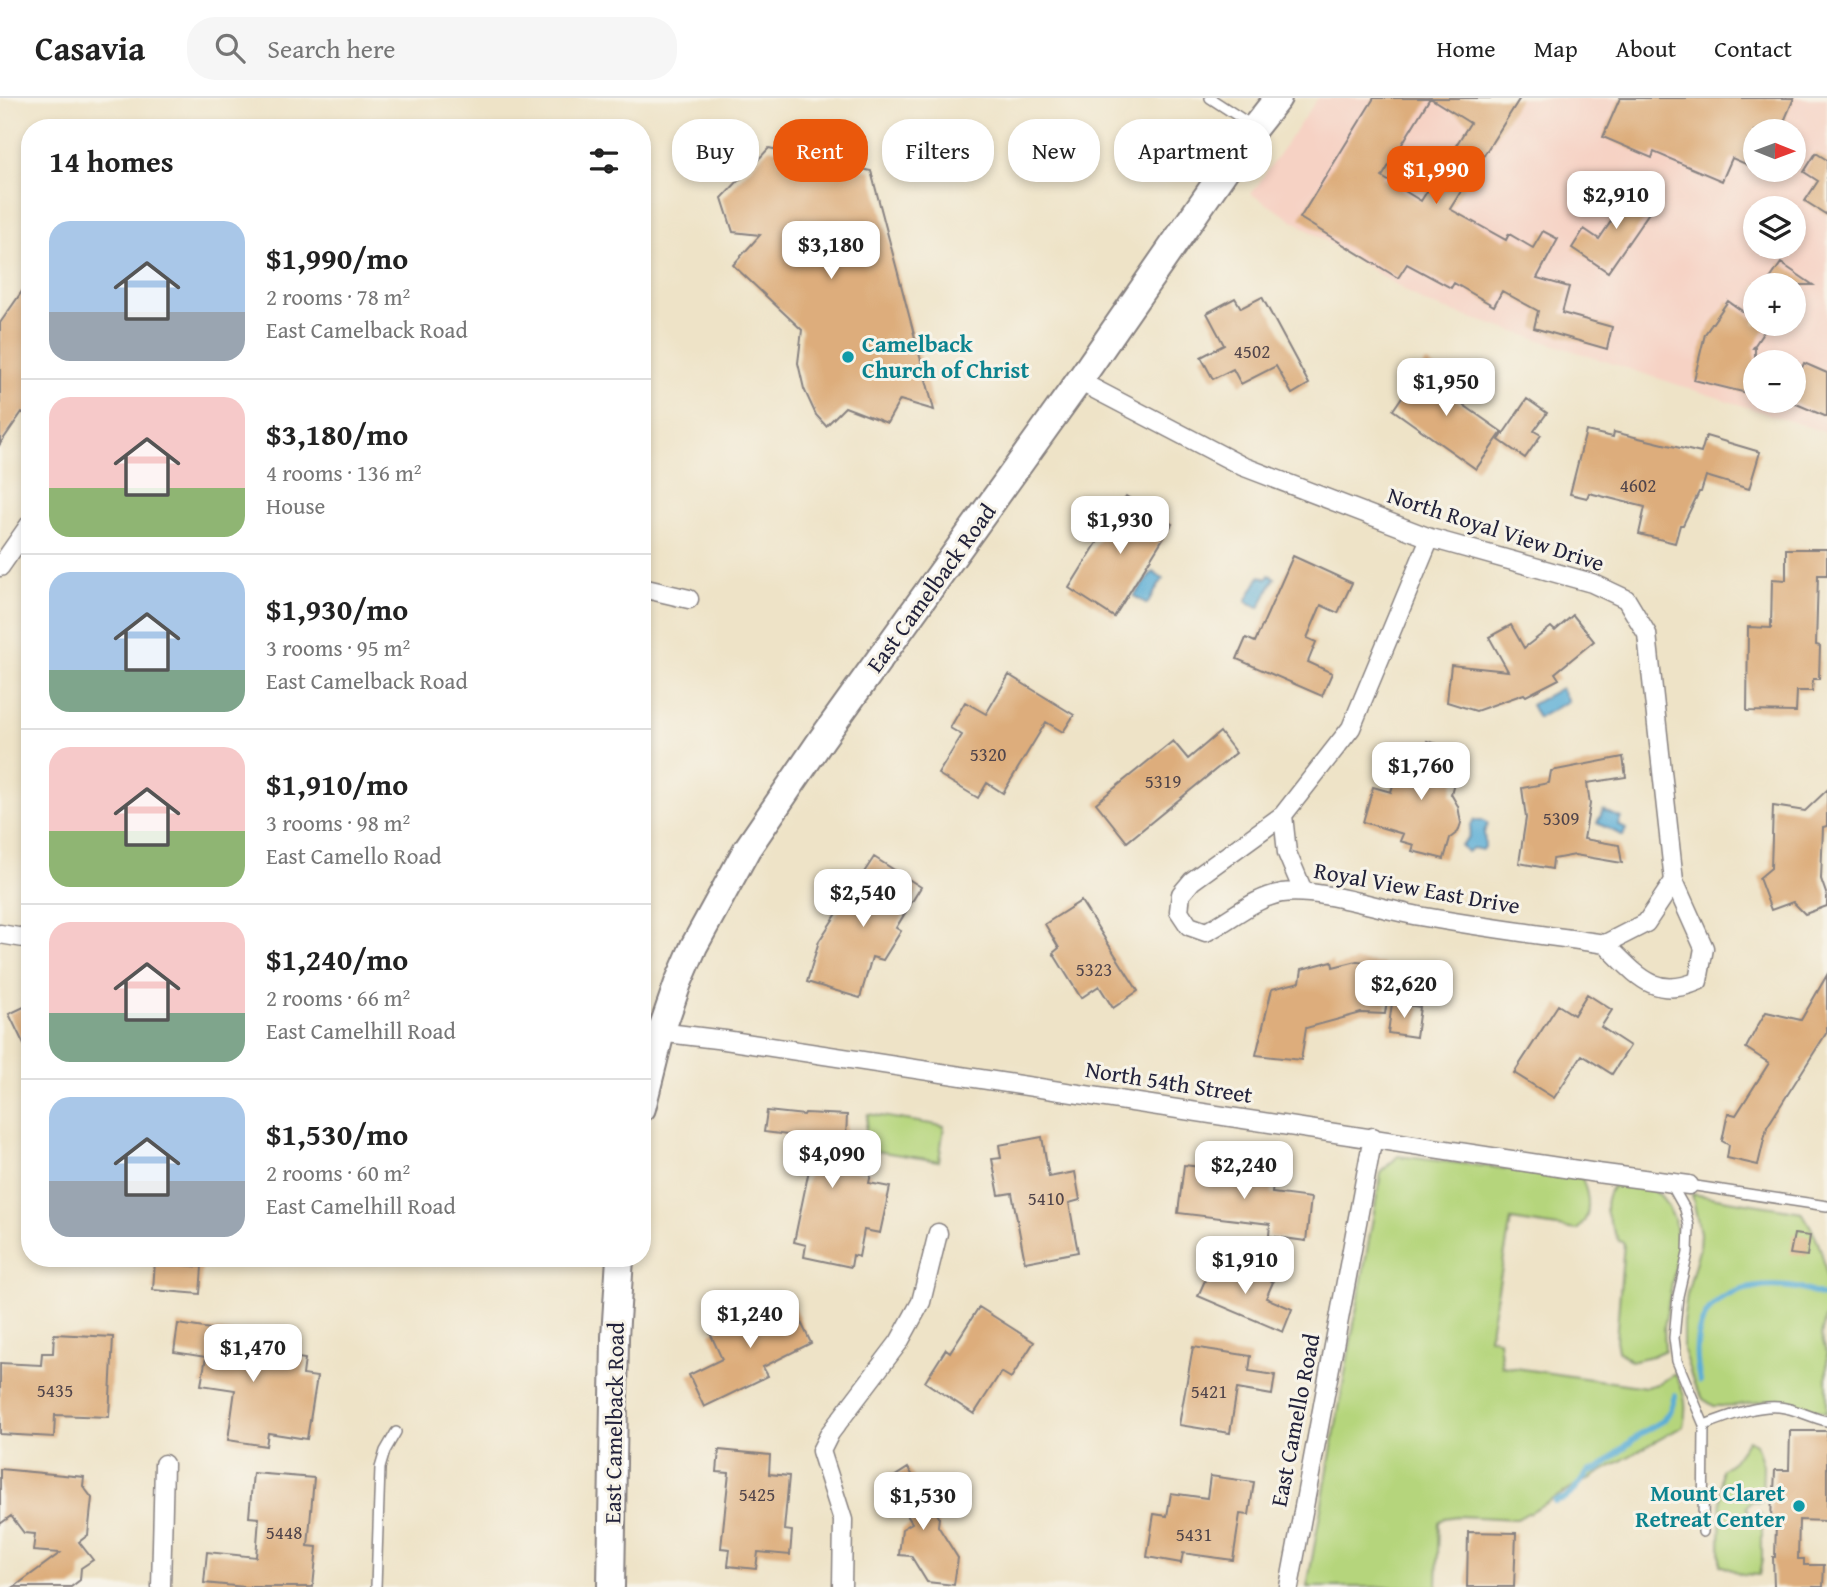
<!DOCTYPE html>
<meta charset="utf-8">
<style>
body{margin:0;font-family:"Gentium Book Plus",serif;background:#f6f6f6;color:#222;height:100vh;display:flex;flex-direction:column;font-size:26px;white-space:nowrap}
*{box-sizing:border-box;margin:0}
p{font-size:23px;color:#767676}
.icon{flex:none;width:38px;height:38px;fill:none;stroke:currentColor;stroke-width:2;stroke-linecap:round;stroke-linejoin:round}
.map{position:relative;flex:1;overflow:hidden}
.sheet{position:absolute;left:21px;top:21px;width:630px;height:1148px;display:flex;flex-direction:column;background:#fff;border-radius:28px;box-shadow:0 4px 10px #0003}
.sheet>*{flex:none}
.banner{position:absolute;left:672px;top:21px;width:665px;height:63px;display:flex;gap:14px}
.needle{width:46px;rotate:91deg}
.controls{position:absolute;left:1743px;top:21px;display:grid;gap:14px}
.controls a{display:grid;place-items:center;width:63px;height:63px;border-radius:50%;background:#fff;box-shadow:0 4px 10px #0003;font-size:35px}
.price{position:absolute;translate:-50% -60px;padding:0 16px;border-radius:14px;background:#fff;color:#222;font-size:23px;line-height:46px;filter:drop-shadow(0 2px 4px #0008)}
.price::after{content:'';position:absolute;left:50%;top:42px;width:21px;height:16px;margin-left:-10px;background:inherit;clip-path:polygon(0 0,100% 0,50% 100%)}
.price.on{background:#ea580c;color:#fff}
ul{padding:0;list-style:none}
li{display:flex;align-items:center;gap:21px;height:175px;padding:0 28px}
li+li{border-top:2px solid #e0e0e0}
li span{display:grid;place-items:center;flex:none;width:196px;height:140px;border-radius:21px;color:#555}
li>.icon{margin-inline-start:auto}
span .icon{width:84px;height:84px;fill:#fffc;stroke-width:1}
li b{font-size:30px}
h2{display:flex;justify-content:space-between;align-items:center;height:84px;padding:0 28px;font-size:30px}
.tag{padding:0 24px;border-radius:28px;background:#fff;box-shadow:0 4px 10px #0003;font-size:24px;line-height:63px}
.tag.on{background:#ea580c;color:#fff}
header{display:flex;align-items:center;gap:42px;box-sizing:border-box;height:98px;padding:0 35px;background:#fff;border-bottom:2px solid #e0e0e0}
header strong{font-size:33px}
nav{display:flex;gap:38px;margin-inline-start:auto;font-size:24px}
.search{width:490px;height:63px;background:#f6f6f6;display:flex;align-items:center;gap:18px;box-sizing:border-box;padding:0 24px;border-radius:28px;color:#767676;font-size:26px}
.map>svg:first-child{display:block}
.built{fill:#f6d2c4;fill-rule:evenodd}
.green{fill:#b5d57c;stroke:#6c7c5c;stroke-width:2}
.water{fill:#5aadd5;stroke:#3e6888;stroke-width:2}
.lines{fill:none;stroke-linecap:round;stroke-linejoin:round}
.stream{stroke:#5aadd5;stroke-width:6}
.building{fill:#ddad7c;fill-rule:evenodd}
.lane-casing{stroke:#888281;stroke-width:12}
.street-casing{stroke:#888281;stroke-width:21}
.primary-casing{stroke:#888281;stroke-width:30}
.lane{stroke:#fff;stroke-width:9}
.street{stroke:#fff;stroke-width:18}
.primary{stroke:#fff;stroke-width:26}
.culture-dot{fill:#0f9aa8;stroke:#f7f3e8;stroke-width:2.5}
.labels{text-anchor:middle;stroke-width:6;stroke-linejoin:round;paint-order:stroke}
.number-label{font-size:19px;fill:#51454b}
.culture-label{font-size:23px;font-weight:bold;fill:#0d838f;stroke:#f7f3e8;text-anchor:start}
.street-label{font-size:23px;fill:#22223b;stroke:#f7f3e8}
</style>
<header>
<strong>Casavia</strong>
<div class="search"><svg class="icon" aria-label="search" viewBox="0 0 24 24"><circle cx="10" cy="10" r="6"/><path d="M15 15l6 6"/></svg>Search here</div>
<nav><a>Home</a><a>Map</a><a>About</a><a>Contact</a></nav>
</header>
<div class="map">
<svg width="1827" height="1489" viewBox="0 0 1827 1489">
<rect width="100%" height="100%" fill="#f7f3e8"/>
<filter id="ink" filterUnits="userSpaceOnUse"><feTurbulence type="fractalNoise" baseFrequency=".0143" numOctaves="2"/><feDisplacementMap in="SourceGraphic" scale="14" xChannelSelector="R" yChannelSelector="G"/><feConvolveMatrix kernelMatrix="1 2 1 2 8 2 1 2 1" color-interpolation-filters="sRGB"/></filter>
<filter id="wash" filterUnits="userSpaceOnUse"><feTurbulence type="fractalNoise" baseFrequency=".00686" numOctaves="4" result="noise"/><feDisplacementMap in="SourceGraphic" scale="28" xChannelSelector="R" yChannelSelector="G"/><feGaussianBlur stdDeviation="1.57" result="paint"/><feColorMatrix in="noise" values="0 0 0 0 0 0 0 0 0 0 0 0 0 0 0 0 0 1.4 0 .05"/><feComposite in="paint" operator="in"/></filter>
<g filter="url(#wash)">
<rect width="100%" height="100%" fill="#eee3c7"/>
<path class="built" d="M 1318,0 L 1827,0 L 1827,335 L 1425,205 L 1251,96 ZM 1755,33 L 1794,33 L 1794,72 L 1755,72 ZM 1755,110 L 1794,110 L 1794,149 L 1755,149 ZM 1755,187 L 1794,187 L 1794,226 L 1755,226 ZM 1755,264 L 1794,264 L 1794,303 L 1755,303 Z"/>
<path class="green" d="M 868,1016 L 944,1028 L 939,1063 L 863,1051 Z
M 1398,1058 L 1582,1080 C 1589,1098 1593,1118 1577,1132 L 1511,1122 L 1489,1239 L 1499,1242 L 1502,1268 L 1646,1289 L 1657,1286 L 1675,1276 C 1685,1294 1688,1307 1683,1328 L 1517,1421 L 1457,1418 L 1445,1420 L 1439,1424 L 1437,1489 L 1307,1489 L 1381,1075 Z
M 1614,1086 L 1649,1090 L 1661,1098 L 1674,1120 L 1678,1153 L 1664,1229 L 1665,1252 L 1652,1258 L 1631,1263 L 1618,1253 L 1616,1242 L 1624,1145 L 1619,1143 C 1608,1123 1599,1107 1614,1086 Z
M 1692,1096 L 1802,1114 C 1827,1153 1827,1173 1827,1219 L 1825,1220 L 1821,1238 L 1827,1256 L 1827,1315 L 1777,1301 L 1732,1308 L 1714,1308 L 1703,1301 L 1694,1286 L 1683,1252 L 1683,1225 L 1687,1196 L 1699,1151 L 1700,1135 Z
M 1748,1342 L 1756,1346 L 1763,1367 L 1762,1403 L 1760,1405 L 1751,1403 L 1746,1409 L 1749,1416 L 1755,1417 L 1760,1415 L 1762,1419 L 1762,1462 L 1759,1477 L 1742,1476 L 1720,1467 L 1721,1372 L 1733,1363 Z"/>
<path class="water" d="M 1153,474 L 1163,481 L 1147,506 L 1134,498 Z
M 1269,477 L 1275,480 L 1259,510 L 1246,503 L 1260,478 L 1267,481 Z
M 1561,590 L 1568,603 L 1538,620 L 1531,607 Z
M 1603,712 L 1621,720 L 1618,727 L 1626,731 L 1623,738 L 1597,725 Z
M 1475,722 L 1482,722 L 1488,726 L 1484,734 L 1485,749 L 1482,752 L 1473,750 L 1467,754 L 1461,747 L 1469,739 L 1471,727 Z"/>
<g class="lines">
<path class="stream" d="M 1700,1283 C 1685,1212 1722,1183 1790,1189 C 1803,1190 1815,1196 1827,1199
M 1555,1403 L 1565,1400 L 1574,1393 L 1588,1374 L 1599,1371 L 1640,1336 L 1663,1323 L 1671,1311 L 1675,1298"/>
</g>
<g id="blocks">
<path class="building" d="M 1374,0 L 1520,0 L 1450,111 L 1506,142 L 1509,136 L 1533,150 L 1543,133 L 1558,141 L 1537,180 L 1569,189 L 1562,215 L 1612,229 L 1607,251 L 1534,230 L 1538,213 L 1502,193 L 1494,208 L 1454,185 L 1451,190 L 1407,166 L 1398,180 L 1300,120 ZM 1430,0 L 1470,25 L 1421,103 L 1382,79 Z
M 1620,0 L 1794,0 L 1780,33 L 1755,33 L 1755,70 L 1732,60 L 1722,83 L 1654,54 L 1652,60 L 1603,39 Z
M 769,50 L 871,73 L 934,312 L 900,302 L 887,325 L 845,309 L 826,328 L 816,317 L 804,291 L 798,265 L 802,232 L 733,167 L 760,137 L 733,134 L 722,100 Z
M 1816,55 L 1827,62 L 1827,117 L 1805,103 L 1818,83 L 1804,74 Z
M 1635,88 L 1657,103 L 1608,174 L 1572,150 L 1584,131 L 1599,141 Z
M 1781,165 L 1813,187 L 1766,187 Z
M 30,182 L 30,319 L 22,314 L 0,346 L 0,225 Z
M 1262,199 L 1309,286 L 1292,296 L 1276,268 L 1241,286 L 1233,271 L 1213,281 L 1201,259 L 1224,247 L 1207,215 L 1235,200 L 1241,210 Z
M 1728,203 L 1755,222 L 1755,226 L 1769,226 L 1753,250 L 1755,250 L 1755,297 L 1694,282 L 1705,236 Z
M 1426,264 L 1446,278 L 1438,289 L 1502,334 L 1476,371 L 1393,312 Z
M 1804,265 L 1827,275 L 1827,319 L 1794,305 L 1794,288 Z
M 1527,301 L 1547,315 L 1534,333 L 1541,337 L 1525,360 L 1499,342 Z
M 1586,333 L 1613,339 L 1614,334 L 1701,355 L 1706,338 L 1760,354 L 1749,391 L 1706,378 L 1701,394 L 1699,394 L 1683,427 L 1680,427 L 1675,445 L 1639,436 L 1645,409 L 1589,395 L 1587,400 L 1570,396 Z
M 1126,398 L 1172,426 L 1114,519 L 1069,490 Z
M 1786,451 L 1827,451 L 1827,477 L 1818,477 L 1816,547 L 1820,548 L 1819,581 L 1813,581 L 1812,593 L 1797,593 L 1796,614 L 1747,613 L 1748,529 L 1771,530 L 1772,481 L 1786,482 Z
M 1293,458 L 1352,485 L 1338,515 L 1321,507 L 1307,540 L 1316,544 L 1308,564 L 1332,575 L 1322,598 L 1237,561 L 1246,540 L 1255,544 Z
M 1573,517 L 1594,543 L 1555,575 L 1559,581 L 1526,598 L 1524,596 L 1476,613 L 1447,604 L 1451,567 L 1508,573 L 1489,539 L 1511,527 L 1524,550 L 1551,529 L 1555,533 Z
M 1009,577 L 1074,617 L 1063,634 L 1046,624 L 1003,695 L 987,685 L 978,700 L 938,676 L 962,637 L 950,630 L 965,604 L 986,616 Z
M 1220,634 L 1236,655 L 1127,744 L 1096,705 L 1173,643 L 1188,661 Z
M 1427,643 L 1455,651 L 1453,659 L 1460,661 L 1451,696 L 1458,708 L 1461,725 L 1458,734 L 1450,740 L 1444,761 L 1412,753 L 1414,747 L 1400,743 L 1403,736 L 1363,724 L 1373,689 L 1391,694 L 1399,666 L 1414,671 L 1421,648 L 1425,649 Z
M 1623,659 L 1626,679 L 1587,685 L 1590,706 L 1584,741 L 1619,747 L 1622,765 L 1575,757 L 1553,761 L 1552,771 L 1519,765 L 1526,720 L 1522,690 L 1549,685 L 1551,673 Z
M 1827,692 L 1827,728 L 1823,729 L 1821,781 L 1827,798 L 1827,808 L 1805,816 L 1793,804 L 1771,812 L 1759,780 L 1771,770 L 1773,708 L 1805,713 Z
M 874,759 L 921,789 L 896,830 L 901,833 L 883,862 L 872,859 L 860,900 L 807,884 L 819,843 Z
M 1081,803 L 1138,893 L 1113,910 L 1099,888 L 1081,900 L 1053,855 L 1059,850 L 1045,826 Z
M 1332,863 L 1333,869 L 1357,863 L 1384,866 L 1381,889 L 1389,890 L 1385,916 L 1361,915 L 1306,930 L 1301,962 L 1256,957 L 1272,891 L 1300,884 L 1302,871 Z
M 1827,877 L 1827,934 L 1767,1029 L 1758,1067 L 1727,1060 L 1729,1047 L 1722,1043 L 1728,1015 L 1736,1017 L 1769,965 L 1746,950 L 1757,929 L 1766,914 L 1801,922 Z
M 1587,896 L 1612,912 L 1601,929 L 1630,948 L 1612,976 L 1582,957 L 1554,1000 L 1514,975 L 1558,907 L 1574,917 Z
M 1392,905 L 1420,909 L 1416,939 L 1388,935 Z
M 30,906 L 30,959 L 9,916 Z
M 767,1013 L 804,1017 L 805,1015 L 847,1017 L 845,1064 L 851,1065 L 850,1072 L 871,1076 L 869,1085 L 890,1089 L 880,1135 L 864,1132 L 859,1159 L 853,1157 L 851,1169 L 804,1159 L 806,1147 L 794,1144 L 814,1048 L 803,1047 L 803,1039 L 764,1034 Z
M 1042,1039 L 1049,1079 L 1075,1074 L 1080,1102 L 1069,1105 L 1078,1154 L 1025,1164 L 1012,1095 L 999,1097 L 992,1061 L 1001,1060 L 999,1047 Z
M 1184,1067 L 1274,1078 L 1272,1095 L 1311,1100 L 1306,1143 L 1269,1138 L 1270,1126 L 1178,1115 Z
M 1794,1136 L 1810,1138 L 1807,1158 L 1790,1156 Z
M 167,1160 L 184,1161 L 183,1167 L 202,1169 L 200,1196 L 153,1192 L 155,1163 L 167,1164 Z
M 1230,1165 L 1273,1184 L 1266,1200 L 1292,1211 L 1283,1234 L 1198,1198 L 1210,1171 L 1224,1178 Z
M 788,1197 L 811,1245 L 763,1269 L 768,1278 L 704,1309 L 689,1277 L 722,1261 L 710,1235 Z
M 979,1209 L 1034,1244 L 1011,1280 L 1001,1274 L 974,1316 L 925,1284 L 946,1251 L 950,1254 Z
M 178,1226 L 243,1236 L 242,1245 L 278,1251 L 277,1257 L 305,1261 L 303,1277 L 317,1279 L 307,1341 L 268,1335 L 266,1348 L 228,1342 L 235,1292 L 201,1287 L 206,1259 L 174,1254 Z
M 54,1236 L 113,1239 L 109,1319 L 55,1317 L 54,1339 L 0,1336 L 0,1265 L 41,1267 L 42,1255 L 53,1255 Z
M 1193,1249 L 1251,1258 L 1249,1273 L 1275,1277 L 1272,1297 L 1237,1291 L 1230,1335 L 1179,1327 Z
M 1790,1333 L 1827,1333 L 1827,1423 L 1799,1422 L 1798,1461 L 1804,1461 L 1804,1467 L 1824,1467 L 1823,1489 L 1774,1489 L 1773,1459 L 1775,1459 L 1776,1426 L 1771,1426 L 1772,1394 L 1774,1394 L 1775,1372 L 1789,1372 Z
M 719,1352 L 770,1357 L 769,1376 L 789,1378 L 784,1432 L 792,1433 L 790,1457 L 758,1454 L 756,1471 L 728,1468 L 730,1451 L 721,1450 L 729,1375 L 717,1374 Z
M 908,1370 L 939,1419 L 938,1428 L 958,1460 L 954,1487 L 927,1484 L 911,1458 L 899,1457 L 902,1431 L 912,1425 L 886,1384 Z
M 0,1371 L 84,1379 L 83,1388 L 92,1400 L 88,1437 L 79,1444 L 93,1462 L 81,1470 L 80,1482 L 71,1489 L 14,1489 L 60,1455 L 33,1453 L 35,1436 L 24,1435 L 11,1418 L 0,1426 Z
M 253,1375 L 314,1380 L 308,1448 L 317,1449 L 313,1489 L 245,1489 L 204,1485 L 207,1454 L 256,1459 L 259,1420 L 249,1419 Z
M 1210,1378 L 1254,1384 L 1249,1417 L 1240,1416 L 1233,1462 L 1183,1455 L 1181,1465 L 1147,1459 L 1154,1416 L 1167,1418 L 1171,1395 L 1207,1400 Z
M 1468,1434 L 1516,1435 L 1514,1489 L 1467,1489 Z"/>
</g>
</g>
<g filter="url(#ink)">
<use href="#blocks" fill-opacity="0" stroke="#888281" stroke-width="2"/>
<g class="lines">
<g class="lane-casing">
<path id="lane" d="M 1210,0 L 1253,28
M 1671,1086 L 1685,1111 L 1689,1128 L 1688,1155 L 1678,1198 L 1674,1240 L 1677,1263 L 1704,1327 L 1703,1434
M 1689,1087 L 1827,1108
M 1704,1327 C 1727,1319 1754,1307 1779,1309 C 1795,1310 1811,1320 1827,1323
M 376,1489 L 380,1370 L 385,1353 L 396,1334"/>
</g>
<g class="street-casing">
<path id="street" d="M 1079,283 L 1242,368 L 1430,440 L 1592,485 L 1626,501 L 1647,536 L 1674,783 L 1646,825 L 1605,846
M 1430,440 L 1351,630 L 1283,717 L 1192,783 L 1181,796 L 1179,813 L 1189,828 L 1206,834 C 1231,822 1253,800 1282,795 C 1319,790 1380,811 1419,818 C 1480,829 1543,837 1605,846
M 0,469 L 30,426
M 642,490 L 689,501
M 1283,717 L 1287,755 L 1303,793
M 0,836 L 30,841
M 1605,846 C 1635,874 1653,903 1698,883 L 1704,850 L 1674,783
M 642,932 L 725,942 L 1597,1075 L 1689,1087
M 161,1489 L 164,1366
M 842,1489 L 843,1422 L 821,1353 L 830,1335 L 899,1244 L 921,1204 L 938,1135
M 1289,1489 L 1373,1039"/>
</g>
<g class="primary-casing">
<path id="primary" d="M 642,1010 L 661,934 L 678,885 L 694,848 L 747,751 L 822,641 L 1079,283 L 1255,29 L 1278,0
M 611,1489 L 615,1239 L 620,1160"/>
</g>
<use href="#lane" class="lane"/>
<use href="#street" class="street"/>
<use href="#primary" class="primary"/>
</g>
</g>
<g class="culture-dot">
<circle cx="848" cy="259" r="7"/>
<circle cx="1799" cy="1408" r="7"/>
</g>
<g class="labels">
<g class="number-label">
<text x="1252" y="260">4502</text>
<text x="1638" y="394">4602</text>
<text x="988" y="663">5320</text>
<text x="1163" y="690">5319</text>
<text x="1561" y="727">5309</text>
<text x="1094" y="878">5323</text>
<text x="1046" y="1107">5410</text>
<text x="55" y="1299">5435</text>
<text x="1209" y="1300">5421</text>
<text x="757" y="1403">5425</text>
<text x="284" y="1441">5448</text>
<text x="1194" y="1443">5431</text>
</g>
<g class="culture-label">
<text x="862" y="254">Camelback<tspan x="862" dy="26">Church of Christ</tspan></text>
<text x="1785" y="1403" text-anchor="end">Mount Claret<tspan x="1785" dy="26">Retreat Center</tspan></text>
</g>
<g class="street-label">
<text transform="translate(1496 431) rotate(18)" y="8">North Royal View Drive</text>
<text transform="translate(931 490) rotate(-54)" y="8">East Camelback Road</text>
<text transform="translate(1417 790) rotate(10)" y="8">Royal View East Drive</text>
<text transform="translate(1169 984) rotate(9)" y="8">North 54th Street</text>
<text transform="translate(1295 1322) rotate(-79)" y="8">East Camello Road</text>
<text transform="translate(614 1325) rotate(-89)" y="8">East Camelback Road</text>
</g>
</g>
</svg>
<div class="controls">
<a><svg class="needle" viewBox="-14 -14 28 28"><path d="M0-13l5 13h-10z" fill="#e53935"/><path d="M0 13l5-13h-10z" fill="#767676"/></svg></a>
<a><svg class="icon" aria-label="layers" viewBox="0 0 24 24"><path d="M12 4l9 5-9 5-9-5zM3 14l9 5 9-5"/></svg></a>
<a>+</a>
<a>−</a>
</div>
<b class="price on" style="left:1436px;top:108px">$1,990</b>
<b class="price" style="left:1616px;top:133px">$2,910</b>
<b class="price" style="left:831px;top:183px">$3,180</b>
<b class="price" style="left:1446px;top:320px">$1,950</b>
<b class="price" style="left:1120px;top:458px">$1,930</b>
<b class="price" style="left:1421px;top:704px">$1,760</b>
<b class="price" style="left:863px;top:831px">$2,540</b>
<b class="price" style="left:1404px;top:922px">$2,620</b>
<b class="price" style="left:832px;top:1092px">$4,090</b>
<b class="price" style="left:1244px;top:1103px">$2,240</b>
<b class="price" style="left:1245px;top:1198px">$1,910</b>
<b class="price" style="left:750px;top:1252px">$1,240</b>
<b class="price" style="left:253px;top:1286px">$1,470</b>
<b class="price" style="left:923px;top:1434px">$1,530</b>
<div class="banner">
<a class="tag">Buy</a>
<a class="tag on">Rent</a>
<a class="tag">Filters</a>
<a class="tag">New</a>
<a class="tag">Apartment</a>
</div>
<section class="sheet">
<h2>14 homes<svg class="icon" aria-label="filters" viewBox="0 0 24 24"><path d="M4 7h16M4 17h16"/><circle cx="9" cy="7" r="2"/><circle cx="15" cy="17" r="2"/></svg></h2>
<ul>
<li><span style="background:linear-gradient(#a9c7e8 65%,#9aa5b1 0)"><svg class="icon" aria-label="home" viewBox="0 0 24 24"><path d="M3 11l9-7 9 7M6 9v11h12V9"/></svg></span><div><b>$1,990/mo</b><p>2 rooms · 78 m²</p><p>East Camelback Road</p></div></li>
<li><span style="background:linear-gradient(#f6c9c9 65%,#8fb573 0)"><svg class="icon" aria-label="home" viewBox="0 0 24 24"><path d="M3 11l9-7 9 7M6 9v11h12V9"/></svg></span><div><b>$3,180/mo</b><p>4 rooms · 136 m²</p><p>House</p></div></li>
<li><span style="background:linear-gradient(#a9c7e8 70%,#7fa58c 0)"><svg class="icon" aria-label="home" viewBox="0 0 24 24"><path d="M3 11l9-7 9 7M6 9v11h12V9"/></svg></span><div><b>$1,930/mo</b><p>3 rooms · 95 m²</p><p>East Camelback Road</p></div></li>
<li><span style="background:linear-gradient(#f6c9c9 60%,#8fb573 0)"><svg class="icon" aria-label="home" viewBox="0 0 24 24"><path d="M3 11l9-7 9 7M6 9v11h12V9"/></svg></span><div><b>$1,910/mo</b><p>3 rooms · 98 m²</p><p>East Camello Road</p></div></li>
<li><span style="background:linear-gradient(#f6c9c9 65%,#7fa58c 0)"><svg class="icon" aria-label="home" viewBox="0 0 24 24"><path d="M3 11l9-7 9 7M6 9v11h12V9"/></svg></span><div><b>$1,240/mo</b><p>2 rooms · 66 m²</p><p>East Camelhill Road</p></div></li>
<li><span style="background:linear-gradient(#a9c7e8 60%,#9aa5b1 0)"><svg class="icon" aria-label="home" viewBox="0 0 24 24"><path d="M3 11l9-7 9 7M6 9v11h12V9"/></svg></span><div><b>$1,530/mo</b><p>2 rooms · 60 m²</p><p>East Camelhill Road</p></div></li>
</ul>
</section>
</div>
